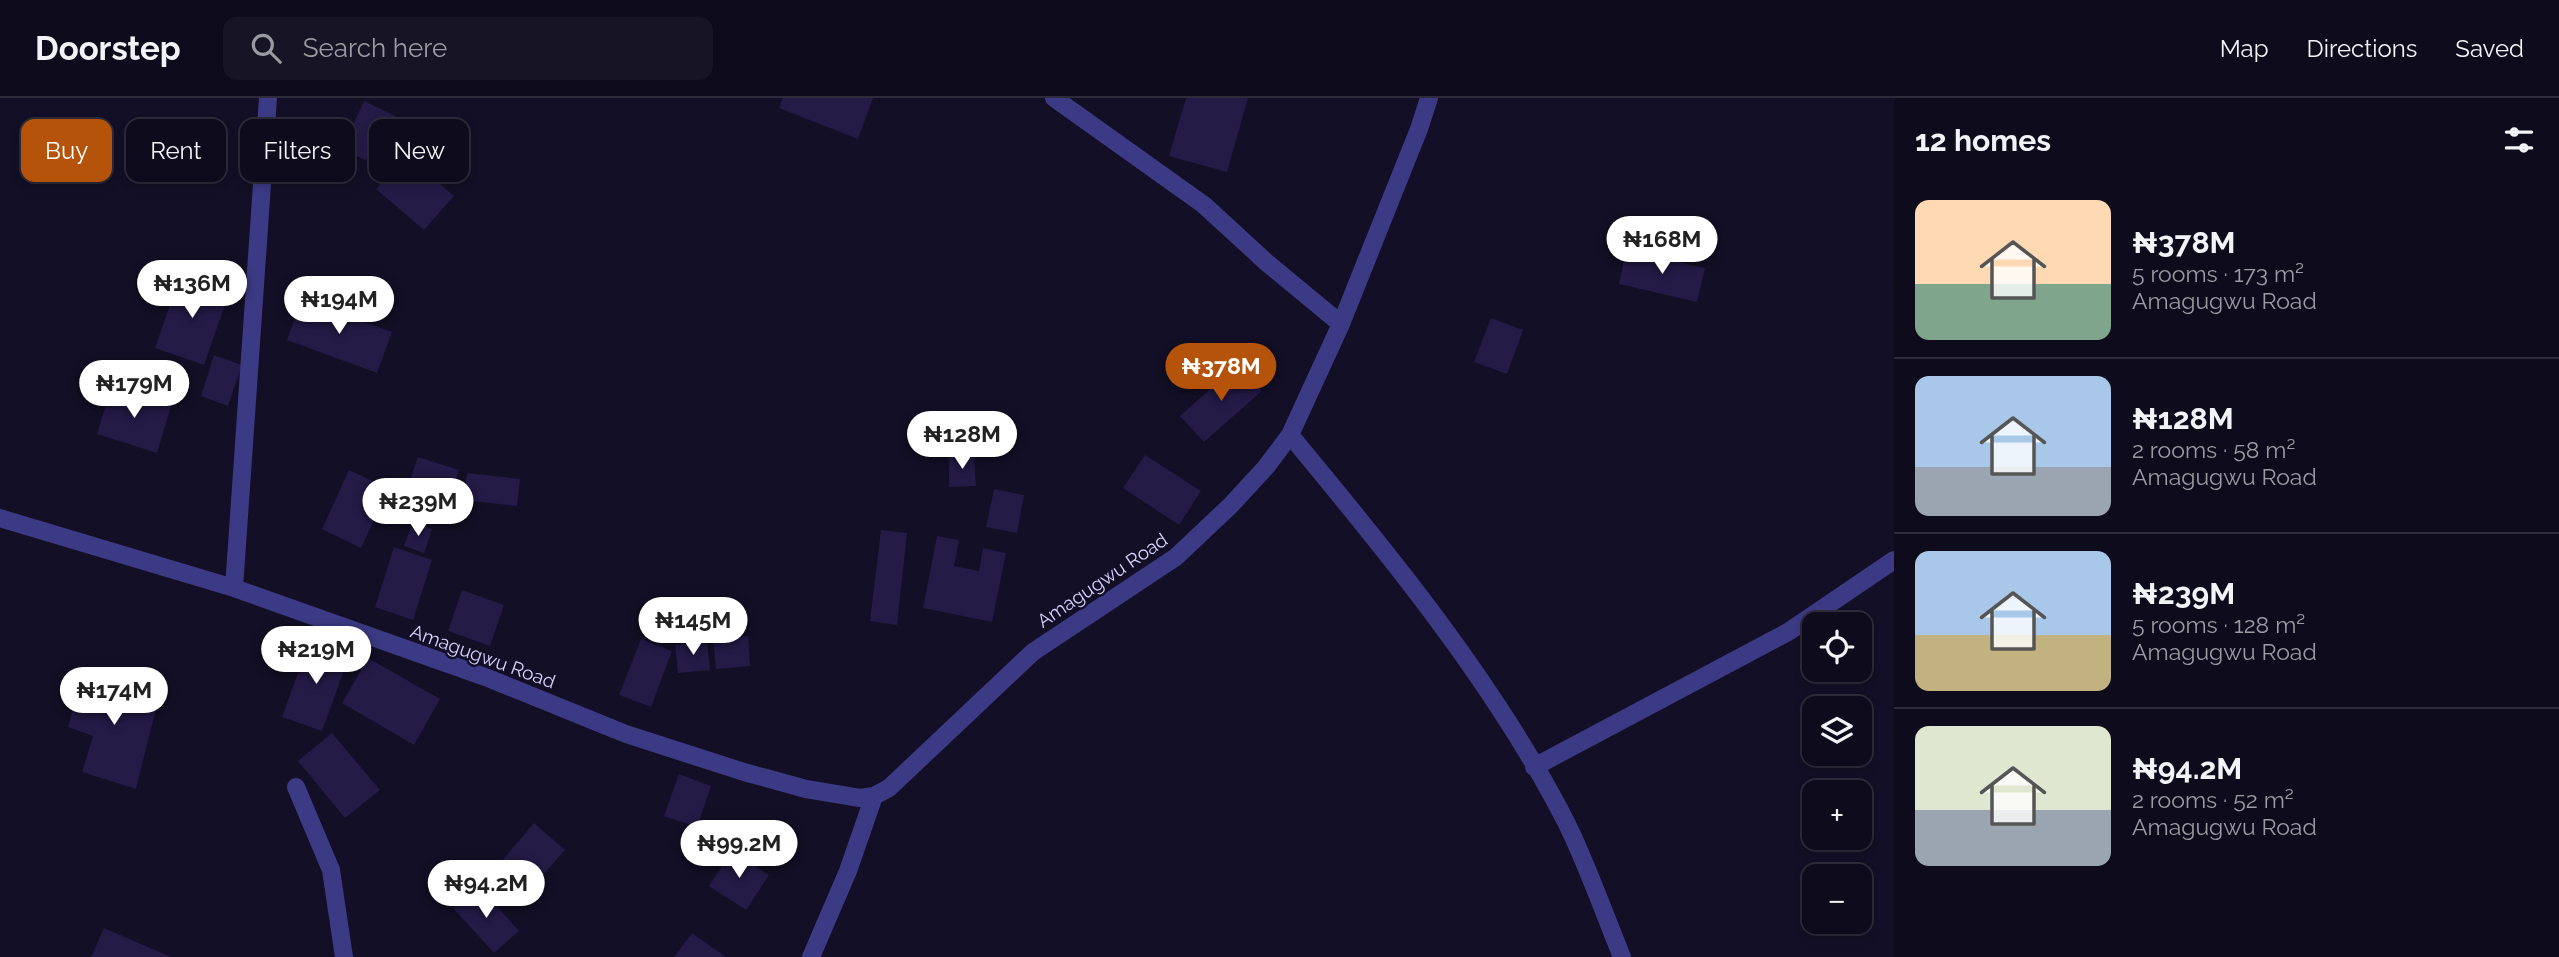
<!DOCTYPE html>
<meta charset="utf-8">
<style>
body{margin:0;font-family:Raleway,sans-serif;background:#171425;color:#f1f3f6;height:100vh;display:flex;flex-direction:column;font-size:26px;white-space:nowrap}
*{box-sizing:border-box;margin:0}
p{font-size:23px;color:#9b9ba3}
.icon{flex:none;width:38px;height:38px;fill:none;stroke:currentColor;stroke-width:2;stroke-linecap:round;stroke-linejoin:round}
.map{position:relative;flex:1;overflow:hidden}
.details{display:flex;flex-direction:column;background:#0e0b1c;width:665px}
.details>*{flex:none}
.top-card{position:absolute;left:21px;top:21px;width:665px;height:63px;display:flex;gap:14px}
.controls{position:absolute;left:1802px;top:514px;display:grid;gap:14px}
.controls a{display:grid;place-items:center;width:70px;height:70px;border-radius:14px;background:#0e0b1c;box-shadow:0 4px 10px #0003,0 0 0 2px #2e2b3b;font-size:35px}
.price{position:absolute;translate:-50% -60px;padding:0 16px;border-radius:24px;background:#fff;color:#222;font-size:23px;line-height:46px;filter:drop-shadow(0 2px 4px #0008)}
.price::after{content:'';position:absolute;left:50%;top:42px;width:21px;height:16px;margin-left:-10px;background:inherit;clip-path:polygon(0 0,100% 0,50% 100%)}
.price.active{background:#b45309;color:#fff}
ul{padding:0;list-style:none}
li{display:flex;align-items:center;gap:21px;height:175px;padding:0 21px}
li+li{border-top:2px solid #2e2b3b}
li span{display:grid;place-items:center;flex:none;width:196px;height:140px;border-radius:14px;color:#555}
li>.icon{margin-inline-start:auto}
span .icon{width:84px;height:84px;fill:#fffc;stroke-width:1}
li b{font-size:30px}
h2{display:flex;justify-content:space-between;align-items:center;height:84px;padding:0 21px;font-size:30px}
.pill{padding:0 24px;border-radius:14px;background:#0e0b1c;box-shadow:0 4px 10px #0003,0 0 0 2px #2e2b3b;font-size:24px;line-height:63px}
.pill.active{background:#b45309;color:#fff}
header{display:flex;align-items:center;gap:42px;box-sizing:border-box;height:98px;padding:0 35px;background:#0e0b1c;border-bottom:2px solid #2e2b3b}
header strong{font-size:33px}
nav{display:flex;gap:38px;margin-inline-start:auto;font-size:24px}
.search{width:490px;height:63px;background:#171425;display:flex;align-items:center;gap:18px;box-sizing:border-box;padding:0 24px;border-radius:14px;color:#9b9ba3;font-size:26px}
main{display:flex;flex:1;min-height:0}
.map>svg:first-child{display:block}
.building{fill:#241b47}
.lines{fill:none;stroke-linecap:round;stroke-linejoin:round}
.minor{stroke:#3d3a85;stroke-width:18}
.labels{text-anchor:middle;stroke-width:5;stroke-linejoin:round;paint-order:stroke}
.street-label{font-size:19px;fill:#d9d4ff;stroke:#130f26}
</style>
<header>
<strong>Doorstep</strong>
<div class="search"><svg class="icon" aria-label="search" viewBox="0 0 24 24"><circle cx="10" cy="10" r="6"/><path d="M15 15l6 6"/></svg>Search here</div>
<nav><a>Map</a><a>Directions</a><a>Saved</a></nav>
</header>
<main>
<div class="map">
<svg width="1894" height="859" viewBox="0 0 1894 859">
<rect width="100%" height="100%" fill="#130f26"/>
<path class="building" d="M 783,0 L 873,0 L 858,41 L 779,10 Z
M 1186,0 L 1248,0 L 1227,74 L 1169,58 Z
M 364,3 L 399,20 L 376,67 L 342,51 Z
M 406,57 L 454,98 L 424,132 L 376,91 Z
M 1626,152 L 1705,170 L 1697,204 L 1619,186 Z
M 180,178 L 229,195 L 204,267 L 155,250 Z
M 302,201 L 392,234 L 377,275 L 287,242 Z
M 1491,220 L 1523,232 L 1507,276 L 1474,264 Z
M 214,257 L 242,267 L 228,308 L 201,298 Z
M 1238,266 L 1262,293 L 1204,344 L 1180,318 Z
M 111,290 L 171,308 L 157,355 L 97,336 Z
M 974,356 L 976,388 L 949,389 L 949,357 Z
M 1145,357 L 1201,393 L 1179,427 L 1123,390 Z
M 418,359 L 459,372 L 452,394 L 411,380 Z
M 349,372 L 389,391 L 361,450 L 322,431 Z
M 467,375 L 520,381 L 517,408 L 464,402 Z
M 994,391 L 1024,397 L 1017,435 L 986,429 Z
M 427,393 L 454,402 L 446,425 L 419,415 Z
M 413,424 L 432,431 L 424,455 L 404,448 Z
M 881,432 L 907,435 L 897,527 L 870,523 Z
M 937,438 L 959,442 L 954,468 L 979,473 L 983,450 L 1006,455 L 992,524 L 923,510 Z
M 394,449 L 432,462 L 413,522 L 375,509 Z
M 462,492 L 504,507 L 490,548 L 448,533 Z
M 748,538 L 750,568 L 716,571 L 713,541 Z
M 641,541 L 672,553 L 651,609 L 619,597 Z
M 310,542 L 350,556 L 322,633 L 282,619 Z
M 707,544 L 710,572 L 678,575 L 675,547 Z
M 368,560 L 440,601 L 414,647 L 342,605 Z
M 84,573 L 160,595 L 136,691 L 82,674 L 93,638 L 68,629 Z
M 332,635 L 380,692 L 345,720 L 298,663 Z
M 679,676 L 711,688 L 697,729 L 664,718 Z
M 534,725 L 565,752 L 520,803 L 490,777 Z
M 732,753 L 769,777 L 746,812 L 709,788 Z
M 478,788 L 519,833 L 494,855 L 453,810 Z
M 104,830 L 171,859 L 91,859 Z
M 692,835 L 726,859 L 674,859 Z"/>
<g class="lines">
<path class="minor" d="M 1054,0 L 1204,107 L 1266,164 L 1341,226
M 1290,337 C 1389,456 1497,588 1567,726 C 1588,769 1604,815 1622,859
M 0,420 L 234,490 L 488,580 L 626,636 L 744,674 L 806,691 L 860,700 L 874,698 L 889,690 L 1033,554 L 1176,459 L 1230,408 L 1266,369 L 1290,337 L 1341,226 L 1419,31 L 1429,0
M 234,490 L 268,0
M 1534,669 L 1788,534 L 1894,462
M 296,689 L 331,772 L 344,859
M 811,859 L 848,773 L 874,698"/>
</g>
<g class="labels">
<g class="street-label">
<text transform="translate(1102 482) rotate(-34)" y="7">Amagugwu Road</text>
<text transform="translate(483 558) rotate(20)" y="7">Amagugwu Road</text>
</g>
</g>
</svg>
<div class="controls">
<a><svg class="icon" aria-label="locate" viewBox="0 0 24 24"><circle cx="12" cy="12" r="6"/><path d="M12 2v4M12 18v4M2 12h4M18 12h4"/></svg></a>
<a><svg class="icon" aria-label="layers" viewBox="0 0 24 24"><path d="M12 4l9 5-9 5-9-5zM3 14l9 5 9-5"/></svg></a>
<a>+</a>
<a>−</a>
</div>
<b class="price" style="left:1662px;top:178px">₦168M</b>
<b class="price" style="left:192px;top:222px">₦136M</b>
<b class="price" style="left:339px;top:238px">₦194M</b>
<b class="price active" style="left:1221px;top:305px">₦378M</b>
<b class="price" style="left:134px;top:322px">₦179M</b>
<b class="price" style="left:962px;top:373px">₦128M</b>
<b class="price" style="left:418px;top:440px">₦239M</b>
<b class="price" style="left:693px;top:559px">₦145M</b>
<b class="price" style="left:316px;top:588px">₦219M</b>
<b class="price" style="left:114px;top:629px">₦174M</b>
<b class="price" style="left:739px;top:782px">₦99.2M</b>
<b class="price" style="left:486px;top:822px">₦94.2M</b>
<div class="top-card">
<a class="pill active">Buy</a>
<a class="pill">Rent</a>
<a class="pill">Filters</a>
<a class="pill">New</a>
</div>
</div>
<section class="details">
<h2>12 homes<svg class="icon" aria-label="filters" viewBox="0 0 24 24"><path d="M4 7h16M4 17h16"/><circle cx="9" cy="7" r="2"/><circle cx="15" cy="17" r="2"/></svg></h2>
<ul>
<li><span style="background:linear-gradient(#ffd9b3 60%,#7fa58c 0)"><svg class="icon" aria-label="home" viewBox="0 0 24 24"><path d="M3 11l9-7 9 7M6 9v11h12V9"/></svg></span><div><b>₦378M</b><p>5 rooms · 173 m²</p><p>Amagugwu Road</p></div></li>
<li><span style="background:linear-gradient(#a9c7e8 65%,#9aa5b1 0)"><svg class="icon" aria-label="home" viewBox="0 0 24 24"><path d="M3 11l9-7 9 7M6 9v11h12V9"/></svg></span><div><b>₦128M</b><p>2 rooms · 58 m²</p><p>Amagugwu Road</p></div></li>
<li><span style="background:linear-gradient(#a9c7e8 60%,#c2b280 0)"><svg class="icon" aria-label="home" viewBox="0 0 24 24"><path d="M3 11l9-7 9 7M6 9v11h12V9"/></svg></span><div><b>₦239M</b><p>5 rooms · 128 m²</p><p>Amagugwu Road</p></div></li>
<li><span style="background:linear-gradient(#dfe7d0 60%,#9aa5b1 0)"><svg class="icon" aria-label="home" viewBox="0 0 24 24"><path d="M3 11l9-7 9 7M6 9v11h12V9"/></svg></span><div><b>₦94.2M</b><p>2 rooms · 52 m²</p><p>Amagugwu Road</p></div></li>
</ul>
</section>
</main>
